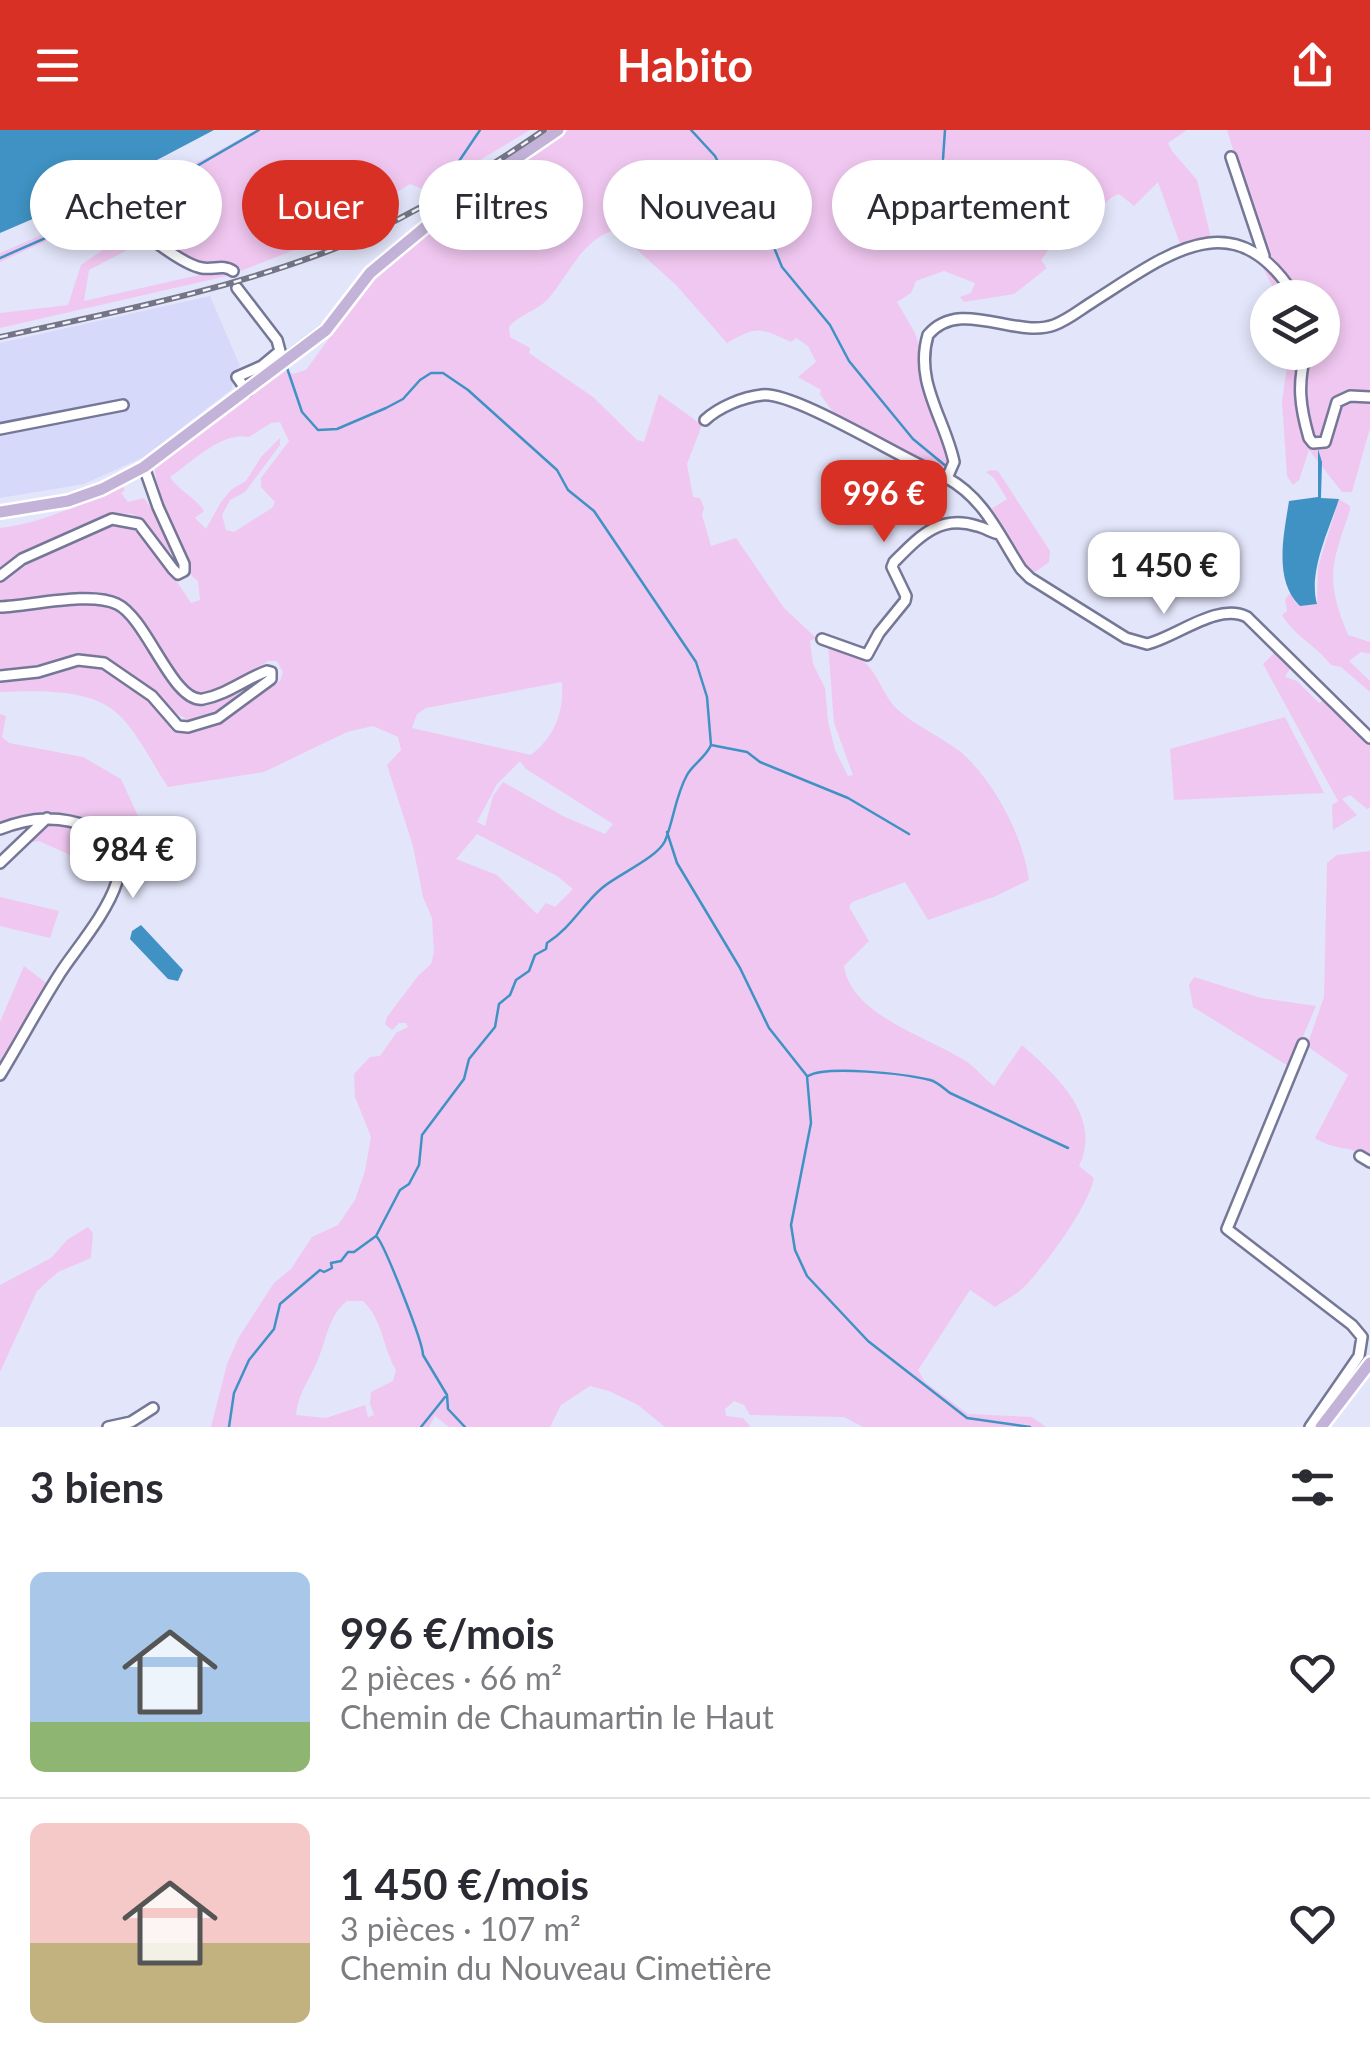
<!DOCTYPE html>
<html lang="fr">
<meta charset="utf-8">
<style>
body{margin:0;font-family:Lato,sans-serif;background:#f7f7f7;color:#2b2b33;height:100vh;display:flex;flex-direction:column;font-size:38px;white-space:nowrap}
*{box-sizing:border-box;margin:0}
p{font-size:32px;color:#7c7c81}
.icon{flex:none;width:55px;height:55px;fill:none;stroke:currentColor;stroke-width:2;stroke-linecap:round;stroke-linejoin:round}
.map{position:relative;height:1297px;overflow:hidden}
.panel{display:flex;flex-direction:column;background:#fff;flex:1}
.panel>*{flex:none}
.hud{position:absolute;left:30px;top:30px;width:1310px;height:90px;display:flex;gap:20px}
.fabs{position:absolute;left:1250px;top:150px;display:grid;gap:20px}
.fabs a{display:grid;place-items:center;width:90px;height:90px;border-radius:50%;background:#fff;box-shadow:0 5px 15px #0003;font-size:50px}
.price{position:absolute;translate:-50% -85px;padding:0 22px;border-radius:20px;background:#fff;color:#222;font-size:32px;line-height:65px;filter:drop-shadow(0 2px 5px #0008)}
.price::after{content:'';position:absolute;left:50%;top:60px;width:30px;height:22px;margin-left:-15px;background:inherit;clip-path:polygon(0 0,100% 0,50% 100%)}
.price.current{background:#d93025;color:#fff}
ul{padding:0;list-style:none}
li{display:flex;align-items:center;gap:30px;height:250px;padding:0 30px}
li+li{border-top:2px solid #e1e1e2}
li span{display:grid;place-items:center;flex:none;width:280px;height:200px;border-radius:15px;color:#555}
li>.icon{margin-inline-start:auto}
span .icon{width:120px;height:120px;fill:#fffc;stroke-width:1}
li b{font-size:42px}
h2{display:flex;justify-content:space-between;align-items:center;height:120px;padding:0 30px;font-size:42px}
.chip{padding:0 35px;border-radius:45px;background:#fff;box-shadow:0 5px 15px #0003;font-size:35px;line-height:90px}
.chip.current{background:#d93025;color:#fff}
header{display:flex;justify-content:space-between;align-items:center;height:130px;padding:0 30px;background:#d93025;color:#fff;font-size:45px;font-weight:700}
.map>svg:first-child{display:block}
.built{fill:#d7d9fb}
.green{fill:#f0c7f0;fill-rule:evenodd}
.water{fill:#3f92c3}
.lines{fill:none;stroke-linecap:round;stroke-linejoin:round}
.stream{stroke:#3f92c3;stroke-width:2.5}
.minor-casing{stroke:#757796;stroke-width:14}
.major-casing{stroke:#fff;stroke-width:16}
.minor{stroke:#fff;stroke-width:9}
.major{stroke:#c3b3d9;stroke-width:11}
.rail-casing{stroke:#747586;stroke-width:6}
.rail{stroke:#f3f3fb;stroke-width:2.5;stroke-dasharray:8;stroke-linecap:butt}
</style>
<header><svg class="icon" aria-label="menu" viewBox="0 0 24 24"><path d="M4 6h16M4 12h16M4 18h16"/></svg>Habito<svg class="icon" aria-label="share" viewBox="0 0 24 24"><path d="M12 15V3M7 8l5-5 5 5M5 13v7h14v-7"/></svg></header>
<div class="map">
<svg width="1370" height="1297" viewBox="0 0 1370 1297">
<rect width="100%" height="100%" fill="#e3e5fa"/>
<path class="built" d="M 210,166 L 240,236 L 234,242 L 232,259 L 144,327 L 84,354 L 0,368 L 0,213 Z"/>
<path class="green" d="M 257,0 L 530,0 L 428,61 L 410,54 L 373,77 L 307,107 L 305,116 L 235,143 L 228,134 L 197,133 L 133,90 L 140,80 L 135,66 Z
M 569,0 L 1187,0 L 1168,13 L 1172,21 L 1197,50 L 1211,108 L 1180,114 L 1158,52 L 1134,76 L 1119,64 C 1097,72 1103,87 1091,103 L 1079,96 L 1062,101 L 1041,130 L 1047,138 L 1014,164 L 964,172 L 960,167 L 971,163 L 975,153 L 944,141 L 916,151 L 911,163 L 897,172 L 915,203 L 921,222 L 922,248 L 950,329 L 947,343 L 936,341 L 839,290 L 820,264 L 821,260 L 798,247 L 816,232 L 808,216 L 796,208 L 791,212 C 759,197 757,196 727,213 L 676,155 L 615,100 C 582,109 569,145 548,169 C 537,181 518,185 509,197 L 510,207 L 530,218 L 529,223 L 593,267 L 637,310 L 644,312 L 659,264 L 702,295 L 687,334 L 693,367 L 700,368 L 704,378 L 702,385 L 711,416 L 736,408 L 784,478 L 816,508 L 810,511 L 813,534 L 825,558 L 828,591 L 835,620 L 848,646 L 853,645 L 834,593 L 828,514 C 843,521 864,527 873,542 C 882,555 886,569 898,580 C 917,597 942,607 962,623 C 995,653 1023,706 1029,750 L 996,766 L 928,790 L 905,752 L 852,772 L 849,777 L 869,811 L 844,836 C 851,885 926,906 964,930 C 976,937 983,948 994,956 L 1022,915 C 1056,945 1103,987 1079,1036 L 1094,1048 C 1088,1077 1048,1131 1027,1154 C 1019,1163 1006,1170 995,1177 L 970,1160 L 918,1240 L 925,1252 L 968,1284 L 1032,1287 L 1046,1297 L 863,1297 L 844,1287 L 750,1285 L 744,1275 L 734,1271 L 725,1279 L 726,1286 L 743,1288 L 751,1297 L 665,1297 L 638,1275 L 609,1261 L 590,1256 L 561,1275 L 550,1297 L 449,1297 L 435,1286 L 429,1297 L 211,1297 L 227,1234 L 239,1207 L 274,1153 L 291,1139 L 312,1107 L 338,1095 L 355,1070 L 365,1041 L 371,1007 L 355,967 L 354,944 L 370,927 L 380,926 L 396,903 L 408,897 L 406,893 L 399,893 L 392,900 L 385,894 L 387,887 L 418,846 L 431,834 L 434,822 L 432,788 L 423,767 L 413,716 L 387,635 L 401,620 L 398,607 L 373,596 L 347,602 L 264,642 L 168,657 C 153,635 139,605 120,586 C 92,557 37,561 0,562 L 0,551 C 22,547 77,531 95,534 C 126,540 156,576 172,601 C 199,616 257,567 280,551 L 283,542 L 277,531 L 268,531 L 239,552 L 195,564 L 189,562 C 176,544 136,474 118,468 C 97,461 25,470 0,472 L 0,451 C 19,437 96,393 117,393 C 127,394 138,398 146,405 L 191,473 L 200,470 L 198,451 L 192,446 L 160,372 L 154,336 L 284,240 L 293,244 L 306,240 L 368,155 L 472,67 ZM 280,292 L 289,311 L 261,348 L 261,357 L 275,372 L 272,378 L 234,402 L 226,400 L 222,385 L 230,370 L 245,362 L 280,315 L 280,308 L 261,327 L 246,351 L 232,359 L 221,372 L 206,399 L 195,388 L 204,381 C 195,367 179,361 170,347 C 192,332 222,301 249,307 L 271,293 ZM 562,552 C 564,582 555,606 531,625 L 412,598 L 417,584 L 426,578 ZM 520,631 L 526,639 L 613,694 L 605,704 L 563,686 L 503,652 L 493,666 L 485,696 L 477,692 L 497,654 ZM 477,704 L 557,746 L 573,759 L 555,777 L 546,773 L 537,784 L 497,745 L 456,729 ZM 347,1171 L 363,1171 C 384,1192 382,1216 396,1240 L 393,1251 L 371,1262 L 370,1274 L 374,1285 L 368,1287 L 365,1275 L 326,1288 L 296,1285 C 299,1262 307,1254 316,1234 C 327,1211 327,1187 347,1171 Z
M 1227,0 L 1370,0 L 1370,298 L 1352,362 L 1342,362 L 1309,320 L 1299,350 L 1293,355 L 1287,346 L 1282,271 L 1288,230 L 1274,233 L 1273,227 L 1275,223 L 1322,222 L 1322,168 L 1278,167 L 1263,138 L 1251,126 L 1267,131 L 1270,126 L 1259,102 Z
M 106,77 L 120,87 L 105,92 L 92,90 L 0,132 L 0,123 Z
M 134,98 L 148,109 L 89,140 L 84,171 L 226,139 L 231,145 L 0,198 L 0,183 L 68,175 L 81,135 Z
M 991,340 L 998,341 L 1050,421 L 1049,432 L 1031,445 L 988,381 L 1007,369 L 994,348 L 986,342 Z
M 122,355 L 125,360 L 121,363 L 128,372 L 144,368 L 168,402 L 175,419 L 169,422 L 133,384 C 99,378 28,421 0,441 L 0,398 C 44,393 82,373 122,355 Z
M 1339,369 L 1350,376 L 1350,380 C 1331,436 1325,449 1348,505 L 1370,512 L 1370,524 L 1361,522 L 1349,531 L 1370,551 L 1370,562 L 1341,537 L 1331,535 C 1316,515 1295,507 1282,485 L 1287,481 L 1285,470 L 1290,463 L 1296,473 L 1317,474 L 1318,437 Z
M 100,472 C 144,482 161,541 189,572 L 195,574 L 239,564 L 241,567 C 226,576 211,589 193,590 C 175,592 127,533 99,526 C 71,521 30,540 0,542 L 0,479 Z
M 1276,521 L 1291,537 L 1285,547 L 1297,551 L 1319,573 L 1324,569 L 1355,599 L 1355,603 L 1370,613 L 1370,677 L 1367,679 L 1350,665 L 1342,669 L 1357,685 L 1333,700 L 1332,675 L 1338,671 L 1263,534 Z
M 0,584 L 6,586 L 2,607 L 9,613 L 83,627 L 121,649 L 138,686 L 85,688 L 41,684 L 0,696 Z
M 1285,587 L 1324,663 L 1174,670 L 1170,619 Z
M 49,692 C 84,692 110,702 114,739 L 81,730 L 39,711 L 26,713 Z
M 1370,721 L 1370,1027 C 1352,1016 1332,1020 1315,1008 L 1348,945 L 1307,916 L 1324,867 L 1327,733 L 1337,725 Z
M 0,767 L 59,781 L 50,808 L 0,796 Z
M 24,836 L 49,855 L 0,938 L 0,892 Z
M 1194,847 L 1261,868 L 1316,876 L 1290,937 L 1193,877 L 1189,855 Z
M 88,1097 L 93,1103 L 91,1128 L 58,1142 L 37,1161 L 0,1242 L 0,1155 L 51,1128 L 67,1110 Z"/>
<path class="water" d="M 0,0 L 214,0 L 100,60 L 0,103 Z
M 1318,319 L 1322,332 L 1321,368 L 1339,369 C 1329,400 1308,442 1317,474 L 1300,476 C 1273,450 1284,404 1289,371 L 1318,367 Z
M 141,795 L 183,840 L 178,851 L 168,849 L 130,809 L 132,801 Z"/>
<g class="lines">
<path class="stream" d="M 691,0 L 715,26 L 731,58 L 757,76 L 782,137 L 830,195 L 849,231 L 913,309 L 947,337
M 943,29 L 945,0
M 120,74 L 133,73 L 259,0
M 134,75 L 145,98
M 443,75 L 447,72 L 445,52 L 480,0
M 0,128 L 107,81
M 339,175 L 364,142
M 282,229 L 283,224 L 324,193
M 711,615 L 747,622 L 760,632 L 848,668 L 909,704
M 667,702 L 677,733 L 740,838 L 769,898 L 807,946 L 811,993 L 791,1095 L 795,1120 L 807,1146 L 868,1211 L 967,1288 L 1030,1297
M 808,946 C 827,935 906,944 930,950 C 938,952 943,958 950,963 L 1068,1018
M 377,1107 C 385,1116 423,1212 423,1225 L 447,1265 L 448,1279 L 465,1297
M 229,1297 L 234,1263 L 249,1230 L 274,1199 L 280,1174 L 320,1140 L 324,1142 L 332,1138 L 331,1133 L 341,1131 L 348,1122 L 354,1122 L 376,1106 L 400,1060 L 409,1054 L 419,1035 L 422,1005 L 464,949 L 469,929 L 495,897 L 499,874 L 510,865 L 516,850 L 529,841 L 535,825 L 546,819 L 547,813 C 571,798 582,775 602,758 C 617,745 657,728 665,711 C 674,689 675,667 687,645 C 693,634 706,627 711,615 L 707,567 L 696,532 L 594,381 L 568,360 L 557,340 L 468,260 L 443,243 L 431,243 L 420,250 L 403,269 L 386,278 L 337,299 L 318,300 L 302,282 L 286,235
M 421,1297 L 445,1267"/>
<g class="minor-casing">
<path id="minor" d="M 1231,27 L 1264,126
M 111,71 C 124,90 180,134 202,138 C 214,140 223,134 233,141
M 237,158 L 277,210 L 280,221 L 262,236 L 237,247 L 247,261
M 1306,222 C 1297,254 1300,277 1309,308 L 1313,313 L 1325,312 L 1337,272 L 1350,266 L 1370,267
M 705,290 C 719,277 743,267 762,265 C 795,261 908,333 947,348 L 954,332 C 945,289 914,252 928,205 C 960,167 1015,209 1054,195 C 1068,190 1081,179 1094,171 C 1167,125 1235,68 1296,168
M 0,299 L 123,275
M 947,348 C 984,368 999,405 1021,439 L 1030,448 L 1126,508 L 1147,514 C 1177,507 1217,472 1247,487 L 1370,608
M 0,446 L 22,429 L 112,389 L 139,394 L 173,439 L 178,444 L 184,441 L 184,434 L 158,377 L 144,337
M 0,477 C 30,476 91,461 117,474 C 147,488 173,574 203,569 C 228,564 245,549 267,541 L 271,542 L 271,549 L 218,588 L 188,597 L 178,596 L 152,566 L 104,533 L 78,530 L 38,542 L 0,546
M 822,509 L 867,525 L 879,503 L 905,471 L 906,466 L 892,437 L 894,432 C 919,407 939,384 977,396 C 985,398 991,402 999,404
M 0,699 C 31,687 59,685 90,697 C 164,725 80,810 59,845 C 38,878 20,912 0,945
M 0,733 L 47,688
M 1303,914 L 1227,1099 L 1352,1195 L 1362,1207 L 1359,1226 L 1310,1297
M 1360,1026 L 1370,1032
M 108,1297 L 131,1292 L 153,1278"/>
</g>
<g class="major-casing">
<path id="major" d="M 0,382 L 68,371 L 102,359 L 144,337 L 326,200 L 370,143 L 470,60 L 558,0
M 1321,1297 L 1370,1233"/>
</g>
<use href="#minor" class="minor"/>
<use href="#major" class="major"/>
<g class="rail-casing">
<path id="rail" d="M 0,207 C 115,182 229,160 339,117 C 411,87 480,44 544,0"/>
</g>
<use href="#rail" class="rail"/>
</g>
</svg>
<div class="fabs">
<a><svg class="icon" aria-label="layers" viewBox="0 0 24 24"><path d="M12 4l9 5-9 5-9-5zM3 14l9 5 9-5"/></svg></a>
</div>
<b class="price current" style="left:884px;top:415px">996 €</b>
<b class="price" style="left:1164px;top:487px">1 450 €</b>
<b class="price" style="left:133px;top:771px">984 €</b>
<div class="hud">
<a class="chip">Acheter</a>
<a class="chip current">Louer</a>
<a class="chip">Filtres</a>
<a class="chip">Nouveau</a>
<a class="chip">Appartement</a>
</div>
</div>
<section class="panel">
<h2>3 biens<svg class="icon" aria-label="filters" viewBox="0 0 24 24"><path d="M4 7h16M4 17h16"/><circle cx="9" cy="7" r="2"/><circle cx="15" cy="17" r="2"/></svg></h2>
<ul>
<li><span style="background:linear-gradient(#a9c7e8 75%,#8fb573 0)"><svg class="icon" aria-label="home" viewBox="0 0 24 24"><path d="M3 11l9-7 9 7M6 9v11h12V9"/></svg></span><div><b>996 €/mois</b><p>2 pièces · 66 m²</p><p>Chemin de Chaumartin le Haut</p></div><svg class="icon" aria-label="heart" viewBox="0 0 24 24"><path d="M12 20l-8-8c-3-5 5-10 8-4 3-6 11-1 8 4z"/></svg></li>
<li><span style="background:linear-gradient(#f6c9c9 60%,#c2b280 0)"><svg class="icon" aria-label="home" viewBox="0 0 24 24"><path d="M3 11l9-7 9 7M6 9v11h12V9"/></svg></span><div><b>1 450 €/mois</b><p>3 pièces · 107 m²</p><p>Chemin du Nouveau Cimetière</p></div><svg class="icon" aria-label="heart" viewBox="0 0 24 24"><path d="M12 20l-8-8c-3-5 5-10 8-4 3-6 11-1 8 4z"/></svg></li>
</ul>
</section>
